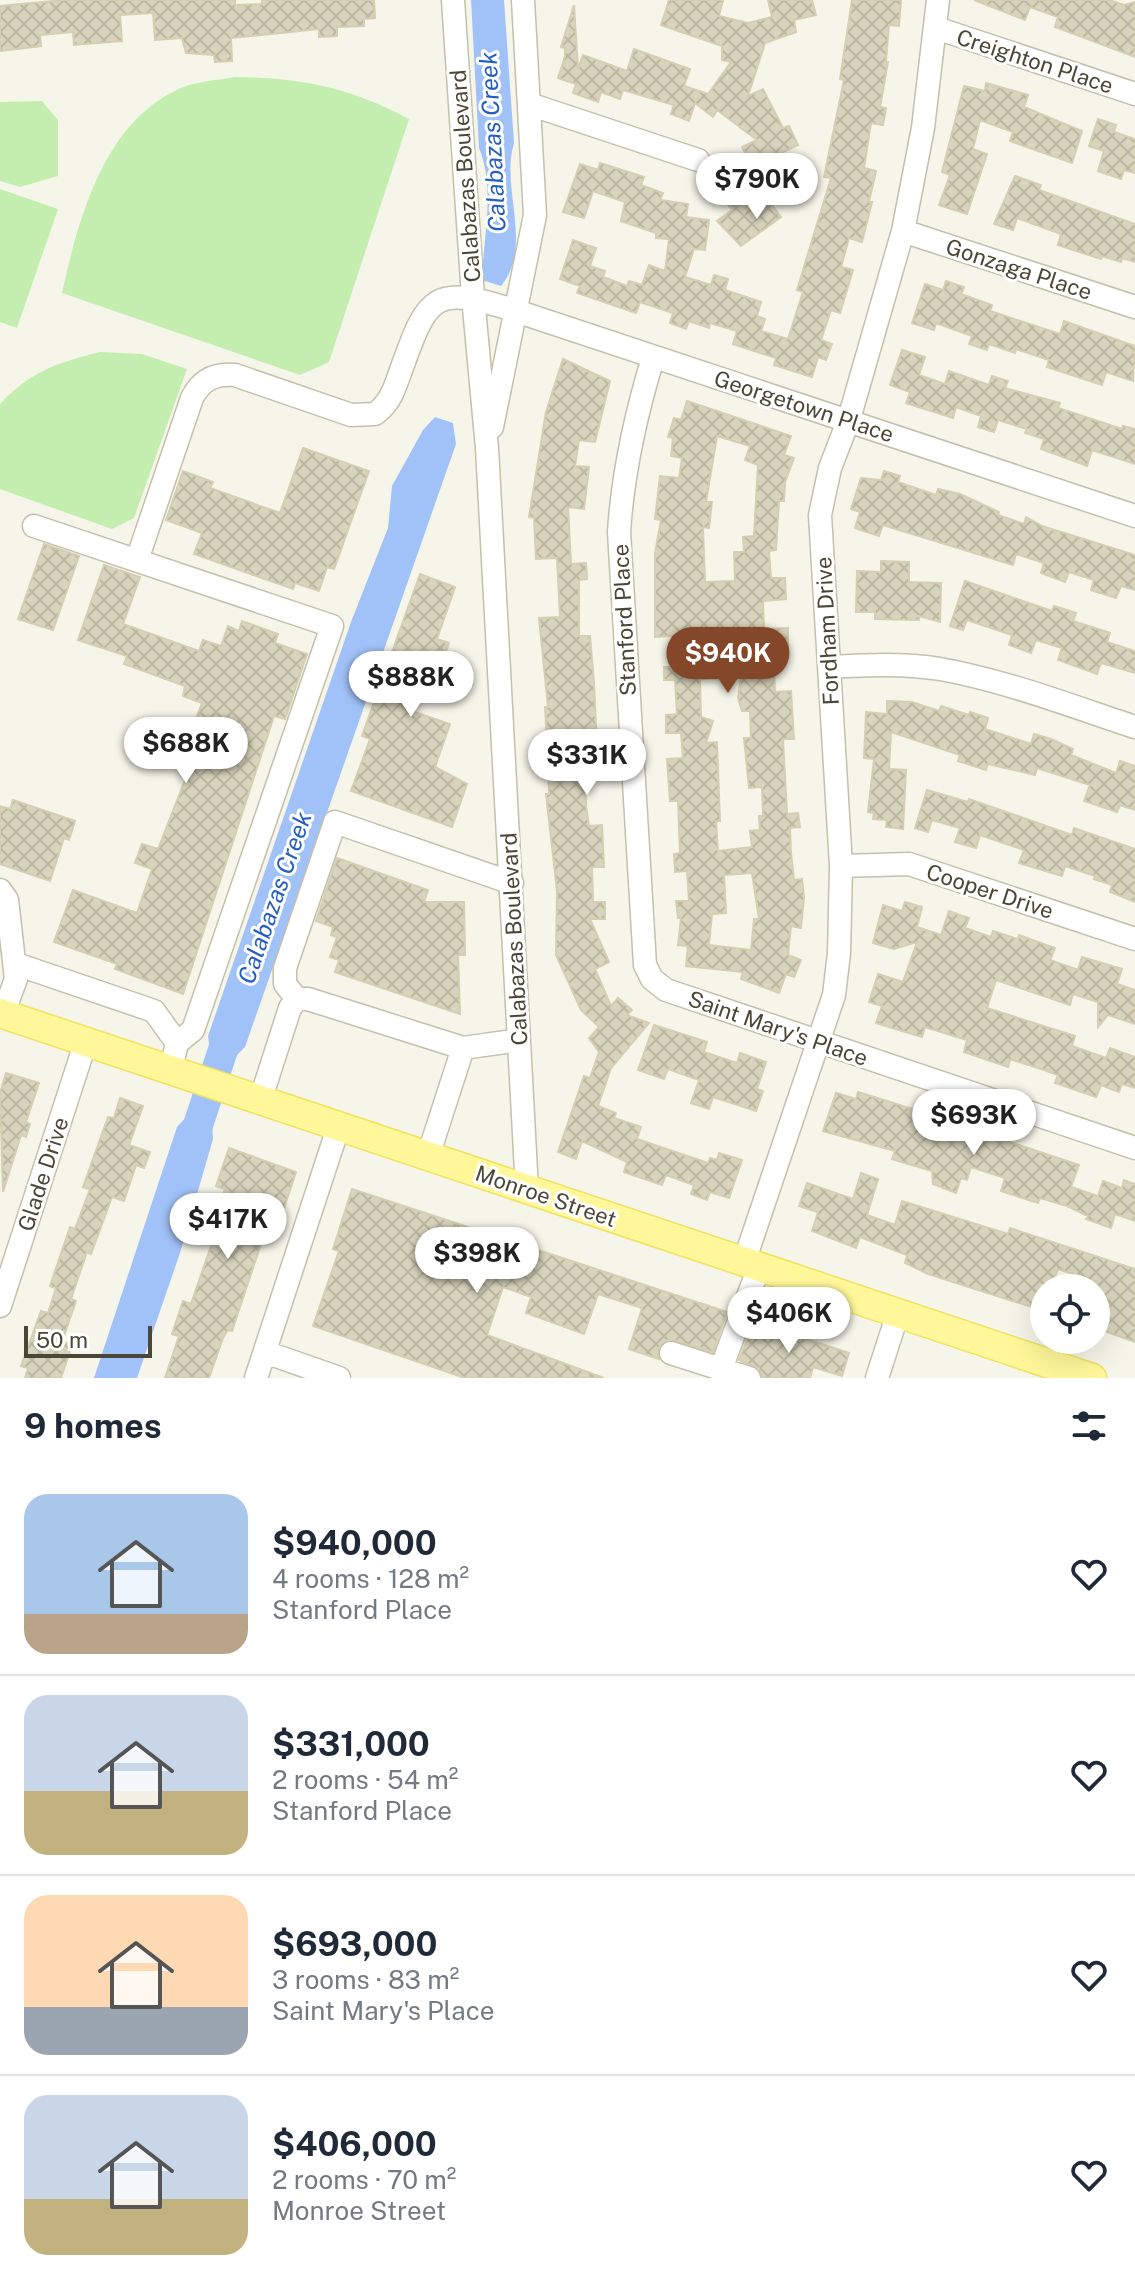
<!DOCTYPE html>
<meta charset="utf-8">
<style>
body{margin:0;font-family:"Public Sans",sans-serif;background:#f6f6f7;color:#1f2937;height:100vh;display:flex;flex-direction:column;font-size:30px;white-space:nowrap}
*{box-sizing:border-box;margin:0}
p{font-size:26px;color:#747a83}
.icon{flex:none;width:44px;height:44px;fill:none;stroke:currentColor;stroke-width:2;stroke-linecap:round;stroke-linejoin:round}
.map{position:relative;height:1378px;overflow:hidden}
.panel{display:flex;flex-direction:column;background:#fff;flex:1}
.panel>*{flex:none}
.tools{position:absolute;left:1030px;top:1274px;display:grid;gap:16px}
.tools a{display:grid;place-items:center;width:80px;height:80px;border-radius:50%;background:#fff;box-shadow:0 8px 32px #0002;font-size:40px}
.scale{position:absolute;left:24px;bottom:20px;width:128px;box-sizing:border-box;padding-left:8px;border:4px solid #4b4736;border-top:0;font-size:22px;line-height:28px;white-space:nowrap;color:#4b4736;-webkit-text-stroke:6px #fff;paint-order:stroke}
.price{position:absolute;translate:-50% -68px;padding:0 18px;border-radius:28px;background:#fff;color:#222;font-size:26px;line-height:52px;filter:drop-shadow(0 2px 4px #0008)}
.price::after{content:'';position:absolute;left:50%;top:48px;width:24px;height:18px;margin-left:-12px;background:inherit;clip-path:polygon(0 0,100% 0,50% 100%)}
.price.active{background:#844729;color:#fff}
ul{padding:0;list-style:none}
li{display:flex;align-items:center;gap:24px;height:200px;padding:0 24px}
li+li{border-top:2px solid #e0e1e3}
li span{display:grid;place-items:center;flex:none;width:224px;height:160px;border-radius:24px;color:#555}
li>.icon{margin-inline-start:auto}
span .icon{width:96px;height:96px;fill:#fffc;stroke-width:1}
li b{font-size:34px}
h2{display:flex;justify-content:space-between;align-items:center;height:96px;padding:0 24px;font-size:34px}
.map>svg:first-child{display:block}
.grass{fill:#c4eeaf}
.water{fill:#a1c2f8}
.lines{fill:none;stroke-linecap:round;stroke-linejoin:round}
.river{stroke:#a1c2f8;stroke-width:30}
.building{fill:url(#building-cross-hatch);stroke:#d5ceb0;stroke-width:2;fill-rule:evenodd}
.minor-casing{stroke:#c3c0ab;stroke-width:25}
.major-casing{stroke:#f0e25e;stroke-width:31}
.minor{stroke:#fff;stroke-width:22}
.major{stroke:#fff799;stroke-width:28}
.labels{text-anchor:middle;stroke-width:6;stroke-linejoin:round;paint-order:stroke}
.street-label{font-size:22px;fill:#4b4736;stroke:#fff}
.water-label{font-size:24px;font-style:italic;fill:#245ec3;stroke:#fff}
</style>
<div class="map">
<svg width="1135" height="1378" viewBox="0 0 1135 1378">
<defs>
<pattern id="building-cross-hatch" width="8" height="8" patternUnits="userSpaceOnUse" patternTransform="scale(2)"><rect width="8" height="8" fill="#d9d4bd"/><path d="M0 0l8 8M0 8l8-8" fill="none" stroke="#bcb7a3"/></pattern>
</defs>
<rect width="100%" height="100%" fill="#f6f5e9"/>
<path class="grass" d="M 235,77 C 302,78 349,87 409,119 L 329,362 L 300,375 L 62,293 C 79,217 105,117 186,86 C 201,81 219,80 235,77 Z
M 42,101 L 58,120 L 58,176 L 20,187 L 0,181 L 0,102 Z
M 0,189 L 58,209 L 17,328 L 0,322 Z
M 100,352 L 142,354 L 187,369 L 134,518 L 112,529 L 0,489 L 0,404 C 31,371 57,363 100,352 Z"/>
<path class="water" d="M 471,0 L 504,0 L 514,143 C 500,188 534,246 501,286 L 482,280 C 483,237 496,189 479,148 Z
M 435,417 L 453,423 L 456,444 L 245,1047 L 234,1058 L 210,1050 L 208,1036 L 351,622 L 388,528 L 392,486 L 423,430 Z
M 189,1114 L 212,1122 L 213,1139 L 180,1253 L 137,1378 L 94,1378 L 177,1127 Z"/>
<g class="lines">
<path class="river" d="M 188,1155 L 235,1014"/>
</g>
<path class="building" d="M 64,0 L 235,0 L 235,5 L 262,4 L 262,0 L 374,0 L 375,18 L 364,19 L 364,26 L 337,27 L 337,36 L 319,37 L 319,29 L 231,38 L 232,61 L 215,62 L 214,55 L 186,53 L 182,38 L 155,40 L 153,13 L 120,15 L 122,41 L 74,45 L 73,32 L 40,35 L 41,46 L 0,51 L 0,6 Z
M 669,0 L 723,0 L 719,16 L 748,23 L 772,17 L 768,0 L 812,0 L 816,15 L 794,20 L 796,32 L 765,43 L 748,96 L 763,89 L 783,128 L 789,126 L 798,145 L 752,167 L 742,147 L 757,140 L 717,110 L 713,117 L 695,103 L 689,121 L 671,114 L 674,105 L 623,90 L 620,99 L 601,92 L 598,102 L 573,93 L 576,84 L 558,78 L 565,56 L 565,48 L 561,47 L 574,5 L 578,69 L 583,55 L 627,71 L 634,49 L 690,69 L 684,86 L 708,94 L 731,62 L 722,60 L 722,46 L 661,25 Z
M 852,0 L 901,0 L 899,26 L 889,25 L 886,62 L 888,62 L 880,107 L 886,108 L 883,125 L 871,123 L 864,168 L 876,171 L 869,202 L 872,202 L 862,242 L 849,238 L 841,267 L 853,270 L 840,313 L 831,310 L 821,340 L 832,344 L 826,360 L 818,357 L 812,377 L 774,365 L 776,358 L 733,344 L 737,331 L 710,323 L 709,328 L 689,321 L 686,329 L 670,323 L 673,313 L 640,302 L 636,313 L 577,293 L 580,286 L 560,279 L 573,240 L 596,248 L 590,266 L 605,271 L 603,277 L 627,286 L 629,281 L 642,285 L 649,265 L 665,271 L 669,239 L 656,238 L 656,233 L 621,221 L 625,202 L 593,191 L 584,218 L 563,212 L 580,164 L 598,170 L 600,163 L 644,177 L 641,185 L 663,193 L 660,200 L 688,204 L 686,217 L 709,220 L 705,250 L 694,249 L 685,277 L 711,285 L 714,275 L 728,279 L 725,290 L 761,302 L 757,316 L 765,319 L 761,331 L 788,339 L 803,292 L 797,290 L 831,178 L 824,177 L 844,80 L 840,79 Z
M 974,0 L 1109,0 L 1124,5 L 1135,2 L 1135,57 L 1055,27 L 1058,17 L 1030,7 L 1025,20 Z
M 986,83 L 1028,95 L 1024,107 L 1082,131 L 1072,163 L 1010,141 L 1013,132 L 980,120 L 973,149 L 987,154 L 967,214 L 939,205 L 950,175 L 942,172 L 964,86 L 985,91 Z
M 1098,119 L 1116,125 L 1114,132 L 1135,139 L 1135,173 L 1124,170 L 1121,179 L 1098,171 L 1104,151 L 1089,146 Z
M 760,170 L 770,174 L 763,193 L 781,217 L 741,246 L 717,221 L 732,210 L 723,198 Z
M 1015,176 L 1041,185 L 1039,190 L 1135,224 L 1135,262 L 1122,258 L 1121,262 L 1102,256 L 1101,259 L 1058,245 L 1061,234 L 1017,218 L 1013,230 L 994,224 Z
M 946,281 L 964,287 L 961,294 L 992,305 L 990,311 L 1060,334 L 1064,321 L 1135,346 L 1133,381 L 1106,372 L 1102,385 L 1047,367 L 1049,360 L 1016,349 L 1015,353 L 989,344 L 987,350 L 969,344 L 972,336 L 936,323 L 934,330 L 912,323 L 925,284 L 943,290 Z
M 902,350 L 925,357 L 919,375 L 945,384 L 949,371 L 989,385 L 992,376 L 1008,381 L 1005,388 L 1060,403 L 1058,408 L 1122,429 L 1123,426 L 1135,429 L 1135,464 L 1092,450 L 1087,466 L 1041,449 L 1044,439 L 1025,433 L 1027,429 L 998,420 L 994,432 L 978,427 L 981,416 L 956,407 L 953,418 L 906,403 L 910,392 L 890,385 Z
M 563,359 L 610,381 L 595,442 L 579,440 L 575,466 L 589,467 L 584,509 L 568,507 L 571,564 L 586,563 L 587,579 L 579,580 L 579,636 L 590,636 L 594,683 L 598,771 L 585,772 L 586,806 L 589,826 L 602,825 L 604,867 L 592,867 L 593,902 L 605,902 L 605,919 L 590,919 L 609,962 L 595,969 L 611,1006 L 618,998 L 632,1010 L 627,1015 L 649,1023 L 611,1068 L 598,1106 L 616,1113 L 614,1118 L 641,1127 L 637,1139 L 708,1163 L 710,1158 L 717,1160 L 719,1153 L 742,1160 L 729,1198 L 710,1192 L 707,1200 L 691,1194 L 694,1185 L 666,1175 L 662,1185 L 624,1172 L 627,1162 L 582,1141 L 576,1159 L 558,1152 L 584,1076 L 590,1078 L 599,1052 L 589,1038 L 599,1027 L 581,1010 L 556,955 L 557,891 L 546,794 L 549,794 L 548,767 L 539,768 L 537,744 L 547,743 L 545,707 L 548,707 L 539,618 L 560,617 L 557,558 L 536,559 L 534,518 L 529,517 L 546,412 Z
M 687,401 L 791,436 L 784,455 L 794,458 L 785,482 L 784,501 L 779,501 L 776,550 L 769,551 L 771,578 L 785,578 L 786,599 L 763,601 L 764,629 L 788,628 L 788,647 L 773,647 L 775,692 L 791,691 L 794,739 L 783,739 L 787,814 L 798,813 L 800,827 L 790,828 L 791,853 L 794,880 L 802,879 L 804,897 L 801,928 L 791,926 L 788,955 L 801,960 L 794,977 L 786,974 L 779,993 L 741,979 L 743,972 L 686,966 L 688,946 L 678,945 L 681,918 L 678,918 L 676,901 L 689,901 L 687,871 L 675,872 L 674,854 L 680,853 L 678,801 L 670,801 L 667,759 L 683,758 L 681,733 L 666,733 L 666,715 L 677,714 L 675,680 L 664,680 L 664,667 L 673,667 L 672,636 L 655,637 L 655,553 L 661,520 L 655,519 L 660,476 L 679,478 L 682,458 L 671,456 L 673,438 L 668,437 L 674,418 L 681,420 ZM 717,436 L 750,446 L 745,460 L 758,465 L 754,536 L 743,537 L 744,552 L 734,552 L 735,581 L 705,582 L 703,527 L 709,528 L 712,502 L 706,502 ZM 741,677 L 738,698 L 742,711 L 750,711 L 751,738 L 744,738 L 749,788 L 762,787 L 763,816 L 759,816 L 760,830 L 750,831 L 752,847 L 718,851 L 716,821 L 720,821 L 717,742 L 706,743 L 713,721 L 701,717 L 700,679 ZM 752,873 L 759,919 L 754,919 L 751,950 L 709,945 L 712,914 L 726,913 L 724,875 Z
M 303,448 L 369,471 L 334,569 L 327,567 L 319,591 L 295,583 L 293,589 L 194,554 L 202,533 L 166,520 L 183,471 L 213,482 L 210,488 L 280,513 Z
M 884,471 L 900,476 L 898,482 L 936,495 L 938,489 L 960,494 L 999,512 L 998,515 L 1024,524 L 1026,517 L 1042,526 L 1135,555 L 1135,590 L 1121,586 L 1116,598 L 1091,590 L 1094,580 L 1069,572 L 1065,582 L 1041,573 L 1044,563 L 1016,554 L 1013,565 L 883,525 L 879,536 L 855,528 L 860,512 L 851,509 L 861,478 L 881,480 Z
M 44,544 L 79,556 L 53,630 L 18,619 Z
M 881,561 L 909,562 L 909,582 L 941,583 L 940,622 L 919,616 L 919,620 L 875,619 L 875,612 L 856,612 L 857,571 L 881,572 Z
M 104,565 L 140,577 L 123,624 L 199,651 L 203,640 L 221,646 L 228,626 L 239,631 L 242,621 L 278,634 L 275,643 L 307,654 L 285,719 L 274,716 L 183,994 L 115,969 L 117,964 L 54,942 L 73,890 L 137,913 L 152,869 L 135,863 L 142,844 L 158,849 L 194,757 L 190,755 L 201,726 L 194,724 L 202,703 L 183,696 L 185,686 L 124,664 L 127,656 L 78,640 Z
M 420,574 L 455,587 L 437,639 L 449,643 L 442,663 L 430,658 L 412,711 L 450,724 L 435,767 L 467,784 L 452,827 L 351,791 L 370,739 L 362,736 Z
M 965,581 L 1052,611 L 1054,606 L 1076,613 L 1073,621 L 1110,633 L 1107,642 L 1135,651 L 1135,673 L 1101,663 L 1097,674 L 1058,660 L 1062,648 L 1036,640 L 1031,653 L 1009,645 L 1012,635 L 967,620 L 963,630 L 950,626 Z
M 887,701 L 912,702 L 939,711 L 941,706 L 969,715 L 970,712 L 988,718 L 985,729 L 1031,744 L 1034,734 L 1051,739 L 1073,749 L 1071,755 L 1116,773 L 1120,761 L 1135,766 L 1135,810 L 1120,805 L 1117,812 L 1084,801 L 1090,785 L 1037,768 L 1035,775 L 988,764 L 986,770 L 958,761 L 960,755 L 891,732 L 889,769 L 906,770 L 903,829 L 886,827 L 887,820 L 873,819 L 874,813 L 868,812 L 874,759 L 864,758 L 866,712 L 887,714 Z
M 927,790 L 968,802 L 969,799 L 1072,835 L 1074,828 L 1135,849 L 1135,902 L 1110,892 L 1112,885 L 1094,879 L 1095,876 L 1065,866 L 1062,876 L 1019,863 L 1024,850 L 980,835 L 976,848 L 955,842 L 960,828 L 932,820 L 928,832 L 915,828 Z
M 13,800 L 75,821 L 69,840 L 64,838 L 50,881 L 0,864 L 0,806 L 10,809 Z
M 337,858 L 428,890 L 424,902 L 464,902 L 465,955 L 458,955 L 460,1014 L 335,972 L 339,960 L 330,957 L 337,937 L 331,935 L 333,927 L 316,921 Z
M 905,902 L 922,907 L 917,927 L 941,935 L 949,911 L 969,918 L 965,928 L 991,937 L 993,931 L 1018,939 L 1019,935 L 1055,948 L 1050,960 L 1078,970 L 1082,957 L 1122,969 L 1117,984 L 1135,990 L 1135,1024 L 1108,1015 L 1098,1027 L 1098,1002 L 1073,994 L 1070,1005 L 996,980 L 987,1008 L 1075,1036 L 1072,1046 L 1106,1058 L 1110,1048 L 1135,1057 L 1135,1088 L 1122,1084 L 1119,1092 L 1101,1085 L 1096,1097 L 1055,1083 L 1058,1075 L 1041,1069 L 1010,1059 L 1008,1067 L 964,1052 L 967,1040 L 925,1027 L 922,1037 L 876,1023 L 882,1006 L 869,1002 L 878,974 L 903,982 L 917,942 L 894,949 L 873,943 L 883,905 L 902,911 Z
M 654,1025 L 707,1042 L 704,1052 L 737,1063 L 740,1053 L 766,1062 L 757,1089 L 763,1091 L 756,1111 L 713,1097 L 709,1109 L 691,1103 L 699,1080 L 668,1069 L 664,1079 L 638,1070 Z
M 6,1073 L 39,1083 L 26,1122 L 30,1124 L 26,1137 L 21,1135 L 3,1192 L 0,1093 Z
M 858,1092 L 919,1111 L 916,1121 L 946,1131 L 949,1122 L 1079,1165 L 1071,1187 L 1098,1196 L 1103,1181 L 1122,1188 L 1124,1180 L 1135,1184 L 1135,1221 L 1115,1214 L 1111,1228 L 1086,1219 L 1088,1216 L 1067,1206 L 1040,1198 L 1038,1203 L 1001,1191 L 1005,1178 L 971,1167 L 967,1180 L 961,1178 L 956,1193 L 933,1184 L 932,1171 L 892,1159 L 895,1151 L 823,1131 L 836,1093 L 856,1099 Z
M 120,1098 L 143,1106 L 129,1145 L 150,1152 L 144,1168 L 136,1165 L 124,1201 L 112,1197 L 91,1254 L 87,1252 L 71,1299 L 76,1301 L 62,1342 L 72,1345 L 61,1378 L 25,1378 L 28,1368 L 21,1366 L 41,1311 L 48,1313 L 56,1288 L 50,1286 L 70,1227 L 75,1229 L 90,1189 L 83,1187 L 108,1117 L 114,1118 Z
M 229,1148 L 296,1172 L 283,1211 L 273,1208 L 232,1331 L 228,1330 L 223,1338 L 209,1378 L 165,1378 L 179,1336 L 172,1334 L 183,1301 L 191,1304 L 222,1214 L 216,1212 L 225,1189 L 216,1186 Z
M 861,1173 L 878,1179 L 867,1215 L 895,1225 L 902,1201 L 1008,1234 L 1010,1228 L 1135,1269 L 1135,1342 L 1096,1328 L 1096,1282 L 1058,1269 L 1051,1288 L 1044,1288 L 1044,1311 L 928,1274 L 905,1263 L 907,1255 L 860,1237 L 856,1248 L 812,1231 L 818,1212 L 799,1206 L 807,1183 L 853,1199 Z
M 352,1189 L 727,1312 L 713,1352 L 669,1339 L 658,1348 L 659,1359 L 629,1349 L 642,1308 L 598,1294 L 584,1334 L 526,1313 L 531,1297 L 503,1287 L 487,1335 L 604,1378 L 465,1378 L 313,1326 L 339,1251 L 333,1249 Z
M 754,1322 L 849,1353 L 842,1376 L 813,1367 L 810,1378 L 763,1378 L 759,1368 L 739,1360 Z"/>
<g class="lines">
<g class="minor-casing">
<path id="minor" d="M 453,0 L 473,297 L 487,448 L 527,1190
M 936,28 L 1135,94
M 529,104 L 698,160
M 903,231 L 1135,307
M 653,358 C 635,417 623,471 619,532 L 645,965 L 652,979 L 666,990 L 1135,1148
M 492,427 L 535,215 L 523,0
M 34,526 L 332,626 L 193,1030 L 177,1043
M 137,560 L 192,398 C 201,380 215,373 235,375 L 351,415 L 375,414 C 390,403 394,390 400,373 C 428,294 433,284 516,311 L 1135,516
M 829,667 C 866,665 903,663 940,669 C 1007,681 1071,706 1135,727
M 841,866 L 909,864 L 1135,939
M 0,890 L 7,900 L 16,979 L 3,1014
M 16,964 L 154,1011 L 177,1043 L 174,1056
M 297,999 L 285,984 L 285,968 L 335,822 L 512,883
M 260,1101 L 290,1008 L 297,999 L 308,999 L 463,1048 L 519,1040
M 428,1156 L 463,1048
M 744,1262 L 834,995 L 839,953 L 841,866 L 820,515 L 830,468 L 849,419 L 903,231 L 923,128 L 938,0
M 0,1306 L 86,1041
M 265,1352 L 339,1378
M 671,1353 L 749,1378
M 721,1369 L 759,1267
M 256,1378 L 339,1125
M 877,1378 L 898,1313"/>
</g>
<g class="major-casing">
<path id="major" d="M 0,1013 L 1092,1378"/>
</g>
<use href="#minor" class="minor"/>
<use href="#major" class="major"/>
</g>
<g class="labels">
<g class="street-label">
<text transform="translate(1035 61) rotate(18)" y="8">Creighton Place</text>
<text transform="translate(465 176) rotate(-94)" y="8">Calabazas Boulevard</text>
<text transform="translate(1019 269) rotate(18)" y="8">Gonzaga Place</text>
<text transform="translate(804 406) rotate(18)" y="8">Georgetown Place</text>
<text transform="translate(624 620) rotate(-93)" y="8">Stanford Place</text>
<text transform="translate(827 631) rotate(-93)" y="8">Fordham Drive</text>
<text transform="translate(990 891) rotate(18)" y="8">Cooper Drive</text>
<text transform="translate(514 939) rotate(-93)" y="8">Calabazas Boulevard</text>
<text transform="translate(778 1028) rotate(19)" y="8">Saint Mary's Place</text>
<text transform="translate(43 1174) rotate(-72)" y="8">Glade Drive</text>
<text transform="translate(546 1196) rotate(19)" y="8">Monroe Street</text>
</g>
<g class="water-label">
<text transform="translate(493 142) rotate(-93)" y="8">Calabazas Creek</text>
<text transform="translate(275 898) rotate(-71)" y="8">Calabazas Creek</text>
</g>
</g>
</svg>
<div class="tools">
<a><svg class="icon" aria-label="locate" viewBox="0 0 24 24"><circle cx="12" cy="12" r="6"/><path d="M12 2v4M12 18v4M2 12h4M18 12h4"/></svg></a>
</div>
<div class="scale">50 m</div>
<b class="price" style="left:757px;top:221px">$790K</b>
<b class="price active" style="left:728px;top:695px">$940K</b>
<b class="price" style="left:411px;top:719px">$888K</b>
<b class="price" style="left:186px;top:785px">$688K</b>
<b class="price" style="left:587px;top:797px">$331K</b>
<b class="price" style="left:974px;top:1157px">$693K</b>
<b class="price" style="left:228px;top:1261px">$417K</b>
<b class="price" style="left:477px;top:1295px">$398K</b>
<b class="price" style="left:789px;top:1355px">$406K</b>
</div>
<section class="panel">
<h2>9 homes<svg class="icon" aria-label="filters" viewBox="0 0 24 24"><path d="M4 7h16M4 17h16"/><circle cx="9" cy="7" r="2"/><circle cx="15" cy="17" r="2"/></svg></h2>
<ul>
<li><span style="background:linear-gradient(#a9c7e8 75%,#b9a48a 0)"><svg class="icon" aria-label="home" viewBox="0 0 24 24"><path d="M3 11l9-7 9 7M6 9v11h12V9"/></svg></span><div><b>$940,000</b><p>4 rooms · 128 m²</p><p>Stanford Place</p></div><svg class="icon" aria-label="heart" viewBox="0 0 24 24"><path d="M12 20l-8-8c-3-5 5-10 8-4 3-6 11-1 8 4z"/></svg></li>
<li><span style="background:linear-gradient(#c9d6e8 60%,#c2b280 0)"><svg class="icon" aria-label="home" viewBox="0 0 24 24"><path d="M3 11l9-7 9 7M6 9v11h12V9"/></svg></span><div><b>$331,000</b><p>2 rooms · 54 m²</p><p>Stanford Place</p></div><svg class="icon" aria-label="heart" viewBox="0 0 24 24"><path d="M12 20l-8-8c-3-5 5-10 8-4 3-6 11-1 8 4z"/></svg></li>
<li><span style="background:linear-gradient(#ffd9b3 70%,#9aa5b1 0)"><svg class="icon" aria-label="home" viewBox="0 0 24 24"><path d="M3 11l9-7 9 7M6 9v11h12V9"/></svg></span><div><b>$693,000</b><p>3 rooms · 83 m²</p><p>Saint Mary's Place</p></div><svg class="icon" aria-label="heart" viewBox="0 0 24 24"><path d="M12 20l-8-8c-3-5 5-10 8-4 3-6 11-1 8 4z"/></svg></li>
<li><span style="background:linear-gradient(#c9d6e8 65%,#c2b280 0)"><svg class="icon" aria-label="home" viewBox="0 0 24 24"><path d="M3 11l9-7 9 7M6 9v11h12V9"/></svg></span><div><b>$406,000</b><p>2 rooms · 70 m²</p><p>Monroe Street</p></div><svg class="icon" aria-label="heart" viewBox="0 0 24 24"><path d="M12 20l-8-8c-3-5 5-10 8-4 3-6 11-1 8 4z"/></svg></li>
</ul>
</section>
